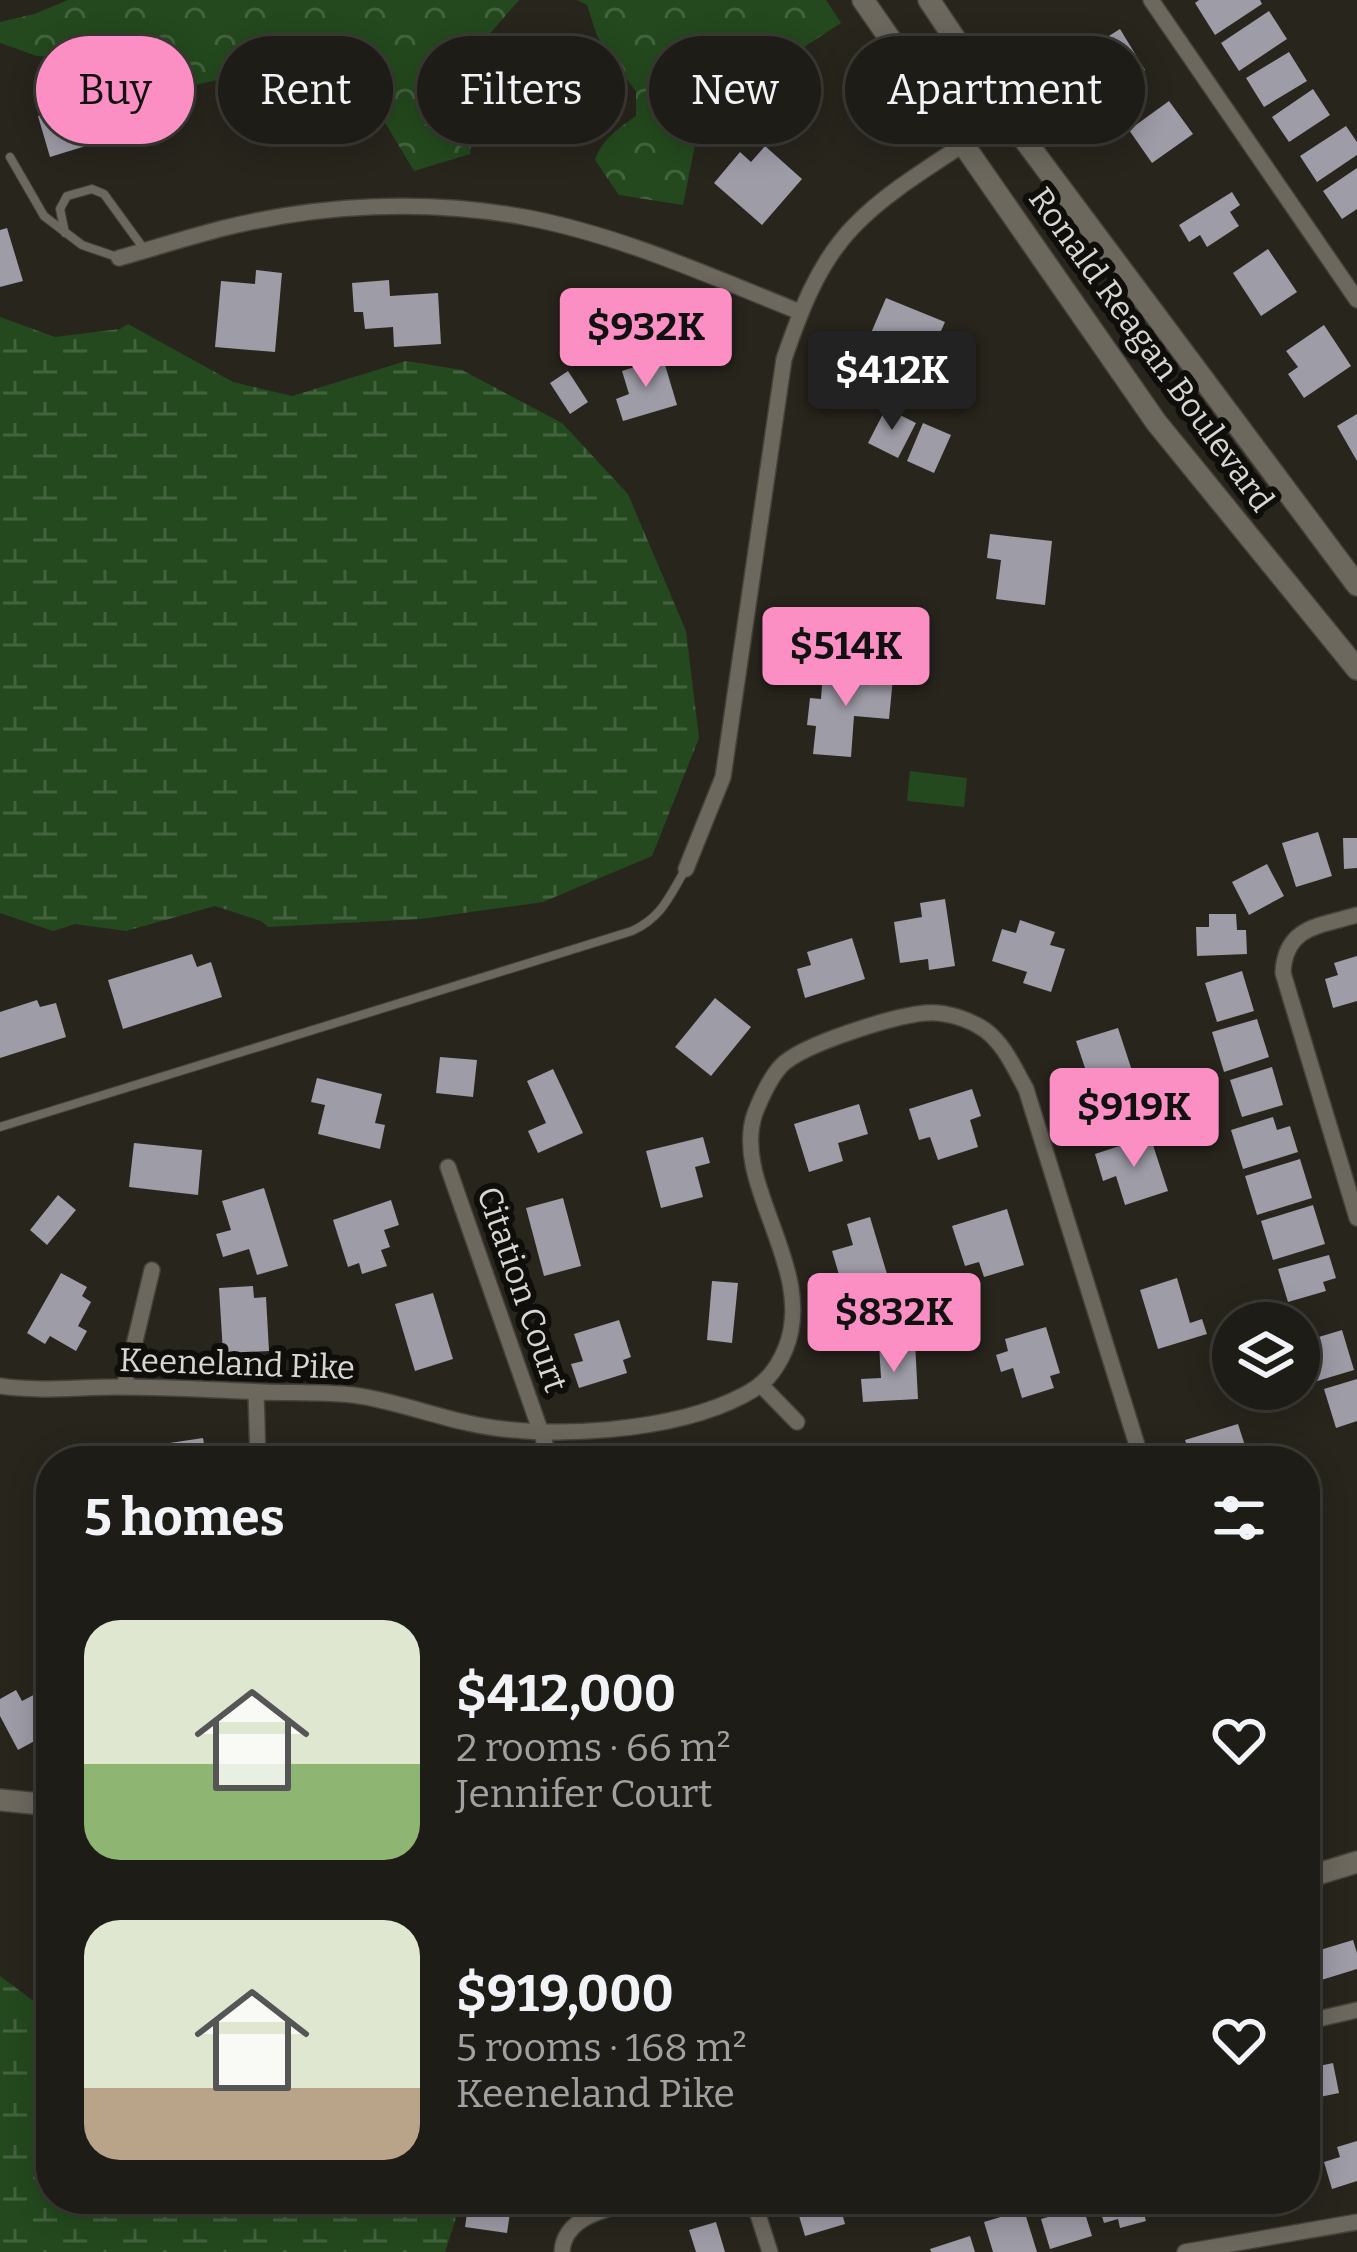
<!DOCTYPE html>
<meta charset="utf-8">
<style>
body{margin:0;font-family:Bitter,serif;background:#2b2923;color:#f1f3f6;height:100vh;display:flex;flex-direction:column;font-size:45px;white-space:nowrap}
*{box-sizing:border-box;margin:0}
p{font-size:39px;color:#a1a1a1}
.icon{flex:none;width:66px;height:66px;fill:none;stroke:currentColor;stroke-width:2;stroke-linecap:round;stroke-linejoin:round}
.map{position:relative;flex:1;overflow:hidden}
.sheet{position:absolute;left:36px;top:1446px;width:1284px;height:768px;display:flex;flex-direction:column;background:#1e1c16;border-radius:48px;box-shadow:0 6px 30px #0003,0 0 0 3px #3c3a35}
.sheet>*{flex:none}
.top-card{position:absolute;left:36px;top:36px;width:1287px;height:108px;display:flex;gap:24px}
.tools{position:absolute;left:1212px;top:1302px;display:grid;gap:24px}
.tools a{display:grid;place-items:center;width:108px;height:108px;border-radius:50%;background:#1e1c16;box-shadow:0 6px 30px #0003,0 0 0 3px #3c3a35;font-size:60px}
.price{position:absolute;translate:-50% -102px;padding:0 27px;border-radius:12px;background:#fb8fc4;color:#111;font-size:39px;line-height:78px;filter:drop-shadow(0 3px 6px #0008)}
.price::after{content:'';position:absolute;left:50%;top:72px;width:36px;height:27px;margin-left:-18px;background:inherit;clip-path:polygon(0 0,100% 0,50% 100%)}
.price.on{background:#222;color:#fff}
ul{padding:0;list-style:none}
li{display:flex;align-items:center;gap:36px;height:300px;padding:0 48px}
li span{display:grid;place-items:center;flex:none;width:336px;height:240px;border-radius:36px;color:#555}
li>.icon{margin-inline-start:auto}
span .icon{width:144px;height:144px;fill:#fffc;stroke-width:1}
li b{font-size:51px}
h2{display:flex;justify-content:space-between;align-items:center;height:144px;padding:0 48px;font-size:51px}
.chip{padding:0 42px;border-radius:54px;background:#1e1c16;box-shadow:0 6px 30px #0003,0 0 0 3px #3c3a35;font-size:42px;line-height:108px}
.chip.on{background:#fb8fc4;color:#111}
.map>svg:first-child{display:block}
.forest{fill:url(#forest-crowns)}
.wetland{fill:url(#wetland-marsh)}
.park{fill:#24491e}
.building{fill:#9d9ca7}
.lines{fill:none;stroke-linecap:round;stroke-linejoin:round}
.service-casing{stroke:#44423b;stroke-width:10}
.minor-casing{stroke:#44423b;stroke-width:18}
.secondary-casing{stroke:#44423b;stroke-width:24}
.service{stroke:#6c685e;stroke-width:8}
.minor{stroke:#6c685e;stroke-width:15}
.secondary{stroke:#6c685e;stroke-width:21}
.labels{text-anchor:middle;stroke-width:12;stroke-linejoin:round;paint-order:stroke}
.street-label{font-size:33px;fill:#d7d6d0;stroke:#0f0e0a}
</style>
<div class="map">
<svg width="1357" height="2252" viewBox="0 0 1357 2252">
<defs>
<pattern id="forest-crowns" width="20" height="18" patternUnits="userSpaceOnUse" patternTransform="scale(3)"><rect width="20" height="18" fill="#24491e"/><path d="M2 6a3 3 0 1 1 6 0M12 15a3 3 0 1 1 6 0" fill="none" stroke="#43623e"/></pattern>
<pattern id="wetland-marsh" width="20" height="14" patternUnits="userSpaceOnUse" patternTransform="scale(3)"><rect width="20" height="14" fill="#24491e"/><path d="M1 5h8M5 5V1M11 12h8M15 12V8" fill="none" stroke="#43623e"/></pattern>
</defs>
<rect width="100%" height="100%" fill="#28251d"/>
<path class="forest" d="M 68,0 L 519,0 L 480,45 L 473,68 L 478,104 L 470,154 L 414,171 L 360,81 L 318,56 L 170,91 L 123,63 L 37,56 L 0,43 L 0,22 L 34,14 Z
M 577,0 L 826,0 L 841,23 L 770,69 L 695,145 L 683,205 L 619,195 L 595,160 C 601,140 620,127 636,116 L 636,92 L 597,36 L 587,5 Z"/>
<path class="wetland" d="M 0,317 L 55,337 L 120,329 L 128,324 L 233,382 L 292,396 L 406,361 L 462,370 L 562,423 L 628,494 L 686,631 L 699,738 L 652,856 L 543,902 L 421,919 L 268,927 L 261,921 L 215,906 L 126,931 L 75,924 L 53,931 L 0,913 Z
M 0,1976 L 51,2014 L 51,2199 L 462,2199 L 445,2252 L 0,2252 Z"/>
<path class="park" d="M 910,771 L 967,778 L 964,807 L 907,801 Z"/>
<path class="building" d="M 1199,0 L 1260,0 L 1262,4 L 1215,35 L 1195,3 Z
M 1269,11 L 1287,39 L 1239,71 L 1221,43 Z
M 1120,29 L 1145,70 L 1101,97 L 1077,56 Z
M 1289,52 L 1307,81 L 1264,107 L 1246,78 Z
M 528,59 L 576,65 L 569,123 L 546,120 L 548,102 L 523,99 Z
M 330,87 L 331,97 L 347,94 L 351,120 L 295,131 L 293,117 L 266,122 L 262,99 Z
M 1313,89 L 1330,115 L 1289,142 L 1272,117 Z
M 1169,101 L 1193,134 L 1152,163 L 1129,130 Z
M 72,105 L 76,115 L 92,110 L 102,141 L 50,157 L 38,116 Z
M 1346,126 L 1357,142 L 1357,155 L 1317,182 L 1300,156 Z
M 765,146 L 802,179 L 762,225 L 714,183 L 740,152 L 751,162 Z
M 1357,168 L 1357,209 L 1342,219 L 1323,191 Z
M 1232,192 L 1240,205 L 1230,212 L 1239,226 L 1207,247 L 1200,235 L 1189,242 L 1179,225 Z
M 7,228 L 23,281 L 0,287 L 0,230 Z
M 1268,249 L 1297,292 L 1261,316 L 1233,273 Z
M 256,270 L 282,273 L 275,352 L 215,347 L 221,281 L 255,284 Z
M 389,280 L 390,296 L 438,293 L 441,344 L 394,347 L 393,327 L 365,329 L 363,312 L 354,312 L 352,283 Z
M 886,298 L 945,322 L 937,340 L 950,345 L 935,382 L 918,375 L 907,400 L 882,389 L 877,401 L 847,389 Z
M 1324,325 L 1351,366 L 1304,398 L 1288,374 L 1298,367 L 1286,351 Z
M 663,358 L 677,405 L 623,421 L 616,399 L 629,394 L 622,371 Z
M 568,371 L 588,402 L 570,414 L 550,383 Z
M 886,408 L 916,423 L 898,458 L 868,443 Z
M 1357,414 L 1357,461 L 1337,426 Z
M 923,423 L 951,435 L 934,473 L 907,461 Z
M 990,534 L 1052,541 L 1045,605 L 996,599 L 1001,560 L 987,558 Z
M 823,672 L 893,678 L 889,719 L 854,716 L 851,757 L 813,754 L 816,726 L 807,725 L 810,698 L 821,699 Z
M 1318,832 L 1332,876 L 1296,887 L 1282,843 Z
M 1343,838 L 1357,838 L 1357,868 L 1344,869 Z
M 1267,864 L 1284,896 L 1249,915 L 1232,882 Z
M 945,899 L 955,966 L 929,970 L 928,959 L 900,963 L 894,922 L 922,917 L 920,903 Z
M 1209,914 L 1236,914 L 1237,930 L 1246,930 L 1247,954 L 1197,956 L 1196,927 L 1209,927 Z
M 1020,920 L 1055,932 L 1050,945 L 1065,949 L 1051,992 L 1023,983 L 1027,972 L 992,961 L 1002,929 L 1016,933 Z
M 852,938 L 865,979 L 805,998 L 797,969 L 811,965 L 807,952 Z
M 192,954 L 197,967 L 211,962 L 222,997 L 123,1029 L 108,980 Z
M 1357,956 L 1357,1001 L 1333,1008 L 1325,979 L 1338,975 L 1334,963 Z
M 1242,971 L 1254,1011 L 1217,1022 L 1205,983 Z
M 715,998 L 751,1027 L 711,1076 L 675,1047 Z
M 37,1000 L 40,1007 L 56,1003 L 66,1037 L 0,1058 L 0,1012 Z
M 1257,1019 L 1269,1057 L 1224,1072 L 1212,1032 Z
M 1118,1028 L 1140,1095 L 1097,1108 L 1092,1094 L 1078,1099 L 1070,1073 L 1085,1068 L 1076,1041 Z
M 440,1057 L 477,1060 L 473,1097 L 436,1093 Z
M 1272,1067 L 1283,1105 L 1242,1117 L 1230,1080 Z
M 553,1069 L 583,1133 L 538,1153 L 528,1131 L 546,1123 L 527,1081 Z
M 317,1078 L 382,1094 L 375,1123 L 385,1125 L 380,1149 L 318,1134 L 325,1105 L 311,1102 Z
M 972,1089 L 981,1116 L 970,1120 L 978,1147 L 938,1160 L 930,1137 L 919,1140 L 909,1109 Z
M 859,1104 L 868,1134 L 838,1143 L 843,1161 L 809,1172 L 794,1124 Z
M 1273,1117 L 1277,1130 L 1290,1126 L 1298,1152 L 1243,1169 L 1231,1130 Z
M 1150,1136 L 1168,1191 L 1125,1205 L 1116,1176 L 1103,1181 L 1095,1154 Z
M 703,1137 L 710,1163 L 695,1167 L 703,1197 L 661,1208 L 646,1151 Z
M 134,1143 L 202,1150 L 198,1195 L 129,1187 Z
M 1300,1159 L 1312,1198 L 1257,1215 L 1245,1176 Z
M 264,1188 L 288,1266 L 257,1275 L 249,1249 L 223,1257 L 216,1234 L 231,1230 L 222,1201 Z
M 58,1195 L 76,1210 L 47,1245 L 30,1230 Z
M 563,1198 L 581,1266 L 544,1276 L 526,1208 Z
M 391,1200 L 399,1225 L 384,1230 L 390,1247 L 381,1250 L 387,1266 L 362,1274 L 359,1263 L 348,1267 L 333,1220 Z
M 1313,1205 L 1325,1244 L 1273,1260 L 1261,1221 Z
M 1007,1209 L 1024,1265 L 984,1277 L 979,1262 L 965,1266 L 952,1226 Z
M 870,1217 L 887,1274 L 843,1288 L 832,1251 L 853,1245 L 847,1224 Z
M 1329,1255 L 1336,1278 L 1323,1282 L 1326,1291 L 1288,1302 L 1278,1269 Z
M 61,1273 L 87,1287 L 82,1296 L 91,1302 L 78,1326 L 87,1331 L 76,1351 L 50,1336 L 45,1344 L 27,1333 Z
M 1177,1278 L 1190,1323 L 1202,1319 L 1207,1334 L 1158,1349 L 1140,1290 Z
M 712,1281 L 738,1283 L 732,1343 L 707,1340 Z
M 253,1286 L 254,1298 L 266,1297 L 269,1351 L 223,1353 L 219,1288 Z
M 433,1293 L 453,1359 L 415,1371 L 395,1304 Z
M 619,1320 L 631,1357 L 623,1360 L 627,1373 L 579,1388 L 571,1364 L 583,1361 L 574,1334 Z
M 1046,1327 L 1060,1373 L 1050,1376 L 1054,1388 L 1022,1398 L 1013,1368 L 1001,1372 L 996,1355 L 1008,1351 L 1005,1339 Z
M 1342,1330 L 1354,1370 L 1314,1382 L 1302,1342 Z
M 915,1342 L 918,1399 L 863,1402 L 861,1379 L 881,1378 L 879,1344 Z
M 1357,1379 L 1357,1421 L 1336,1428 L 1324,1389 Z
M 1238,1424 L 1250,1461 L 1207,1461 L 1206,1455 L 1192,1460 L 1185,1440 Z
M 203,1438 L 207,1461 L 138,1461 L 136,1448 Z
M 43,1466 L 51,1466 L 51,1520 L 45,1520 Z
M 16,1690 L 22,1701 L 43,1690 L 51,1704 L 51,1732 L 18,1750 L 0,1716 L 0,1699 Z
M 1353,1940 L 1357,1953 L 1357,1969 L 1318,1981 L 1310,1953 Z
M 1333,2063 L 1339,2093 L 1305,2100 L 1305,2069 Z
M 1357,2141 L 1357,2181 L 1332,2189 L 1324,2162 L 1340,2157 L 1337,2147 Z
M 469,2199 L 512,2199 L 507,2233 L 465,2227 Z
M 820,2199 L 838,2199 L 845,2224 L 805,2236 L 796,2206 Z
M 1111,2199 L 1140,2199 L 1146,2221 L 1120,2228 L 1118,2219 L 1104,2223 L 1098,2203 Z
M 1157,2199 L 1201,2199 L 1203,2211 L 1160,2217 Z
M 1083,2207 L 1092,2236 L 1050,2249 L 1041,2219 Z
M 1024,2210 L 1037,2252 L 993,2252 L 984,2222 Z
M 716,2222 L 725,2252 L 696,2252 L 689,2230 Z
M 970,2236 L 975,2252 L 931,2252 L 930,2249 Z"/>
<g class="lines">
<g class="service-casing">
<path id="service" d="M 10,157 L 44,216 L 82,245 L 117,257
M 65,233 L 60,209 L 67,196 L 92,189 L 104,194 L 144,249
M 0,1127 L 632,931 C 662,917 669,897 685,870"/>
</g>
<g class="minor-casing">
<path id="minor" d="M 1151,0 L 1357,300
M 119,258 C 154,248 189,237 224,228 C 321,204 426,199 524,217 C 620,235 710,276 800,312
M 686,869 L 723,777 L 784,359 C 800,312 818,263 854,226 C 894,184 958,151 1006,115
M 1357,915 C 1320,926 1285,926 1283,973 L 1357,1218
M 448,1167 L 551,1461
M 761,1385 L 797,1422
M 0,1386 C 38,1392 79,1387 118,1387 C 166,1387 214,1390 263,1392 C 293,1393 324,1392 353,1395 C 392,1400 430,1415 468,1423 C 544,1441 674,1432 744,1395 C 764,1385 776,1371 785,1350 C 819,1270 730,1184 755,1113 C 761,1098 770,1078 781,1066 C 802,1044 894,1016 925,1013 C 945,1011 969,1019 985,1030 C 1005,1045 1014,1068 1026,1089 L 1142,1461
M 124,1387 L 152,1270
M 256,1392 L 258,1461
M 1305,2022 L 1357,2010
M 753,2199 L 770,2252
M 562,2252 C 564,2214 613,2208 643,2199
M 1185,2252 L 1357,2222"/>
</g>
<g class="secondary-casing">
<path id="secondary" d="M 863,0 L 1156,422 L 1357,669
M 929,0 L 1006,115 L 1357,585
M 0,1800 L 51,1805
M 1305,1878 L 1357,1862"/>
</g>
<use href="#service" class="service"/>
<use href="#minor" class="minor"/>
<use href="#secondary" class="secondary"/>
</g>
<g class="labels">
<g class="street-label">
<text transform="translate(1152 349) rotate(54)" y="12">Ronald Reagan Boulevard</text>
<text transform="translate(523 1289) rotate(71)" y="12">Citation Court</text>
<text transform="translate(237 1363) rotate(2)" y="12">Keeneland Pike</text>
</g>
</g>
</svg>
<div class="tools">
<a><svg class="icon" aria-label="layers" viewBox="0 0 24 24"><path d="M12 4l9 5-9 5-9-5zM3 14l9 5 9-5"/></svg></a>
</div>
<b class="price" style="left:646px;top:390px">$932K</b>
<b class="price on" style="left:892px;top:433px">$412K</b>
<b class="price" style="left:846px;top:709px">$514K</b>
<b class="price" style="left:1134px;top:1170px">$919K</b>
<b class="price" style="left:894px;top:1375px">$832K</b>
<div class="top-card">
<a class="chip on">Buy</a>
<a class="chip">Rent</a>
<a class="chip">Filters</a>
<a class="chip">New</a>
<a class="chip">Apartment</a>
</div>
<section class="sheet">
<h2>5 homes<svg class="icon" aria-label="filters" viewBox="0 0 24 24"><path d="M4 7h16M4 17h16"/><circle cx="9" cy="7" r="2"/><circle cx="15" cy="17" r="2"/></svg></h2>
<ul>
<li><span style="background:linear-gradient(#dfe7d0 60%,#8fb573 0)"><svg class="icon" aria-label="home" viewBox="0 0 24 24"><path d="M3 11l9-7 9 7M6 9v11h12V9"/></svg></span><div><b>$412,000</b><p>2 rooms · 66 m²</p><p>Jennifer Court</p></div><svg class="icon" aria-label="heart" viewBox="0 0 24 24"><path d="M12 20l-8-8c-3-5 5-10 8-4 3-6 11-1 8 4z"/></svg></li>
<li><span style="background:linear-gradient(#dfe7d0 70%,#b9a48a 0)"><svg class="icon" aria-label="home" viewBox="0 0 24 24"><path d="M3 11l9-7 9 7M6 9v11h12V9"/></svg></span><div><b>$919,000</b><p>5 rooms · 168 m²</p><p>Keeneland Pike</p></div><svg class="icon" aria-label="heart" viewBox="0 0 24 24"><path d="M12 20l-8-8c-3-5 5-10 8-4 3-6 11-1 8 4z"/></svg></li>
</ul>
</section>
</div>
